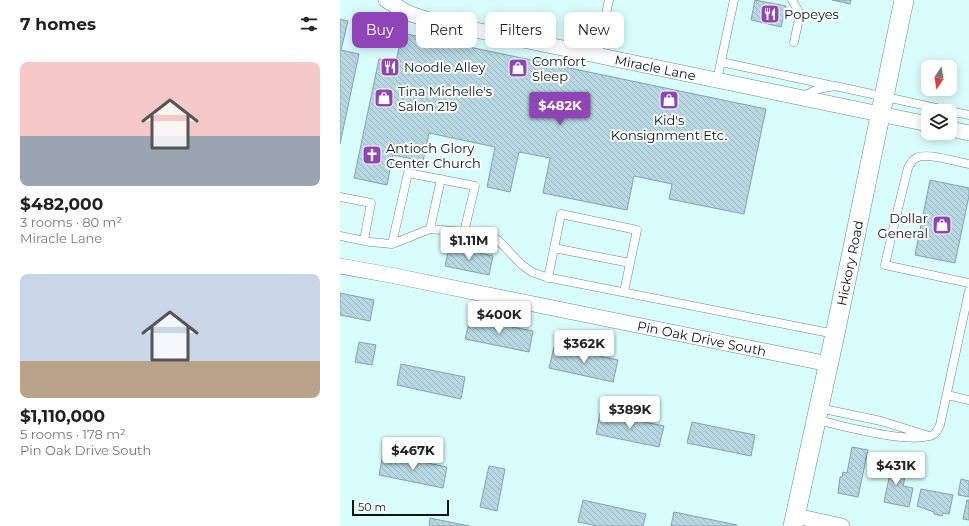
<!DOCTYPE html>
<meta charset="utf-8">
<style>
body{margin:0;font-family:Montserrat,sans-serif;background:#f6f6f6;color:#222;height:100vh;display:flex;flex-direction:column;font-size:15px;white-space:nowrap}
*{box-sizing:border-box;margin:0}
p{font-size:13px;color:#767676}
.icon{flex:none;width:22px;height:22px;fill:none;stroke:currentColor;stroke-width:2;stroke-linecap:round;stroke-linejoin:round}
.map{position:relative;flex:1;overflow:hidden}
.side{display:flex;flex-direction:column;background:#fff;width:340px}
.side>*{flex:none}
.banner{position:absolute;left:12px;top:12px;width:380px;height:36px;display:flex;gap:8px}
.needle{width:26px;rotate:192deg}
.buttons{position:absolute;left:581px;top:60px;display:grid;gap:8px}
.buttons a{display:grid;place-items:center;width:36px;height:36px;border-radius:8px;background:#fff;box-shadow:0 2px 10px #0003;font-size:20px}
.scale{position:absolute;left:12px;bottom:10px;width:97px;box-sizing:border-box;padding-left:4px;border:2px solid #071414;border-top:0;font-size:11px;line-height:14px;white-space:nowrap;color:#071414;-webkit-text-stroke:3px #fff;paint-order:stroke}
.price{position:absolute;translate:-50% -34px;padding:0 9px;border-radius:4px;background:#fff;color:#222;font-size:13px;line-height:26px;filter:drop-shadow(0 1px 2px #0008)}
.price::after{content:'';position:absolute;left:50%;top:24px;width:12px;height:9px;margin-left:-6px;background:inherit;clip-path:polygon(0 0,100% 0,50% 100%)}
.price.on{background:#8f45b7;color:#fff}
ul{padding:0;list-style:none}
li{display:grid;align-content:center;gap:8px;height:212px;padding:0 20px}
li span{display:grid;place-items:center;height:124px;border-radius:8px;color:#555}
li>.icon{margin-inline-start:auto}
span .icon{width:72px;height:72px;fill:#fffc;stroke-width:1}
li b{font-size:17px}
h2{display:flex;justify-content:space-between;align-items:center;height:48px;padding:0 20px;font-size:17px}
.pill{padding:0 14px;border-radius:8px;background:#fff;box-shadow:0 2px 10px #0003;font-size:14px;line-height:36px}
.pill.on{background:#8f45b7;color:#fff}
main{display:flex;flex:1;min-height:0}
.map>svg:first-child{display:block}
.building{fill:url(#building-back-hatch);stroke:#83a2ac}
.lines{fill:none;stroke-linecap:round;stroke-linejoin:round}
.service-casing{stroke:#678888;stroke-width:9}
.minor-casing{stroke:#678888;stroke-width:16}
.tertiary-casing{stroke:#678888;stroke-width:20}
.service{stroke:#fff;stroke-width:8}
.minor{stroke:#fff;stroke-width:15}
.tertiary{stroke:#fff;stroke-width:19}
.labels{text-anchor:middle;stroke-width:4;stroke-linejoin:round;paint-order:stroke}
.poi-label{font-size:13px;fill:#071414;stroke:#fff;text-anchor:start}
.street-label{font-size:13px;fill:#071414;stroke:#fff}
</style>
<main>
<section class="side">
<h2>7 homes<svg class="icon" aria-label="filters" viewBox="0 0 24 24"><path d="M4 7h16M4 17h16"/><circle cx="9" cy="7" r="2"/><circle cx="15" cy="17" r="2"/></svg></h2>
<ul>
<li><span style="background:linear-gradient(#f6c9c9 60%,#9aa5b1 0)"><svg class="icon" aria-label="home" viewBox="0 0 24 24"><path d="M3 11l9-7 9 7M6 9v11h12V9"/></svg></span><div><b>$482,000</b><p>3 rooms · 80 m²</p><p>Miracle Lane</p></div></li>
<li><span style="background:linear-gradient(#c9d6e8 70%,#b9a48a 0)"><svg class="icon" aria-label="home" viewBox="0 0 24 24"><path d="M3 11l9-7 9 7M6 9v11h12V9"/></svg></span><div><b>$1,110,000</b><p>5 rooms · 178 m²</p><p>Pin Oak Drive South</p></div></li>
</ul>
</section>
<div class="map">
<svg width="629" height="526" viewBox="0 0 629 526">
<defs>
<pattern id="building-back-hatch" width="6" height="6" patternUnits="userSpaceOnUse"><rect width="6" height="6" fill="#b7d7e2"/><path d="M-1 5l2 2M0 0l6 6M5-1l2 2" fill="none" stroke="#9cb8c1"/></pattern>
</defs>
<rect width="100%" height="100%" fill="#d9fdfd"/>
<path class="building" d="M 415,0 L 446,6 L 441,27 L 411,20 Z
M 492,0 L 511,0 L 510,4 Z
M 0,19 L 8,21 L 1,50 L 19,54 L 0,144 Z
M 62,33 L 426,109 L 404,214 L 329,199 L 332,184 L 294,176 L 287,210 L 203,193 L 210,158 L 179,152 L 170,192 L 147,187 L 155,147 L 89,133 L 83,161 L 53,155 L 47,185 L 14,178 L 39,59 L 56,62 Z
M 590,180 L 629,188 L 629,196 L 615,263 L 575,255 Z
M 109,247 L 153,256 L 149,275 L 105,266 Z
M 0,293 L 34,300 L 30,321 L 0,315 Z
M 130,319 L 193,331 L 189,352 L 125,339 Z
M 19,342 L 36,345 L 32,365 L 15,362 Z
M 214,347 L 278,360 L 273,382 L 209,368 Z
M 61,364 L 125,377 L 121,399 L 57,385 Z
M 260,413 L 324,426 L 319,447 L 256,434 Z
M 352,422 L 415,435 L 411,456 L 347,443 Z
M 512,447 L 528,450 L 518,497 L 498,493 L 500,477 L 502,477 L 503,472 L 507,473 Z
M 43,454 L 107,467 L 103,488 L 39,475 Z
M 544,461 L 559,464 L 558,471 L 566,473 L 563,486 L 573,488 L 569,507 L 544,502 L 549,478 L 541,476 Z
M 149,466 L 165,469 L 157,511 L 140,507 Z
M 621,479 L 629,481 L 629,497 L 618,495 Z
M 581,489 L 613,495 L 609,514 L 603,513 L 602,516 L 594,514 L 594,512 L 577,506 Z
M 243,500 L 306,514 L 303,526 L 258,526 L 238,522 Z
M 627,500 L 629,500 L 629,520 L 623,519 Z
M 334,512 L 397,525 L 397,526 L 331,526 Z
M 90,518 L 129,526 L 89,526 Z"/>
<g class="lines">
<g class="service-casing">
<path id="service" d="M 452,0 L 460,14 L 454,42
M 257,56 L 269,0
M 381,62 L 489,85
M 377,80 L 394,0
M 463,96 L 478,89 L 495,86 L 629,115
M 629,164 C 616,162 588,152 576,158 C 572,160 570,164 568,168 L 555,221 L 545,265 L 629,283
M 0,197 L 31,203 L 24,240
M 90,229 L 101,179
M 0,236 L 30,242 L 52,244 L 90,229 L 124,232 L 145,236 L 158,240 L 182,265 L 192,272 L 206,277 L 495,334
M 52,244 L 68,173 L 135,186 L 124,232
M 214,248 L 290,263
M 208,278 L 221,214 L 297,230 L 284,292
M 607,395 L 629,400
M 479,408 L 541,421 L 586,435
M 477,420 C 505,426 563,443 590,436 C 595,435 598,430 600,425 L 629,291"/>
</g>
<g class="minor-casing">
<g id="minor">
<path id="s1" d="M 46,0 L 68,13 L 92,21 L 588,124"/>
<path d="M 610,129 L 629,133"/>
<path id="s2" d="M 0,266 L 50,275 L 489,364"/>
<path d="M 456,516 L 502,526"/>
</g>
</g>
<g class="tertiary-casing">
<g id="tertiary">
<path id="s3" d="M 453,526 L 495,334 L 564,0"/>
</g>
</g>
<use href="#service" class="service"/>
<use href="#minor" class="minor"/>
<use href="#tertiary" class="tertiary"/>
</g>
<defs>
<g id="restaurant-square" transform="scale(1)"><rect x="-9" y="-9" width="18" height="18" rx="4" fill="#8f45b7" stroke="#fff"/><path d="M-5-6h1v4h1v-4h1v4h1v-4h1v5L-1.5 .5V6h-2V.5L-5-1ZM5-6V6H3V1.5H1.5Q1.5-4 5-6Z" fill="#fff"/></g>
<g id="shop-square" transform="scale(1)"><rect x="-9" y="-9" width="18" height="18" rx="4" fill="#8f45b7" stroke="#fff"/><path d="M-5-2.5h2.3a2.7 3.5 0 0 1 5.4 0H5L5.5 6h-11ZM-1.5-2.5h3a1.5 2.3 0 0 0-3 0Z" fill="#fff"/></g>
<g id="church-square" transform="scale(1)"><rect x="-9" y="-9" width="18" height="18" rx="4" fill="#8f45b7" stroke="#fff"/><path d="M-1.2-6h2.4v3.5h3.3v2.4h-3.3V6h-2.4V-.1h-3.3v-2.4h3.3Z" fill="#fff"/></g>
</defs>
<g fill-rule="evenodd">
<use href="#restaurant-square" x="430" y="14"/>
<use href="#restaurant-square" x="50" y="67"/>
<use href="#shop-square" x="178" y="68"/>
<use href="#shop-square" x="44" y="98"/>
<use href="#shop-square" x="329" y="100"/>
<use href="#church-square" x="32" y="155"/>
<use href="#shop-square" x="602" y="225"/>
</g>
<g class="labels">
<g class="poi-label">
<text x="444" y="19">Popeyes</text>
<text x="192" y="66">Comfort<tspan x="192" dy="15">Sleep</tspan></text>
<text x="64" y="72">Noodle Alley</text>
<text x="58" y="96">Tina Michelle's<tspan x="58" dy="15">Salon 219</tspan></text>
<text x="329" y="125" text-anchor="middle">Kid's<tspan x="329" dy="15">Konsignment Etc.</tspan></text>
<text x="46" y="153">Antioch Glory<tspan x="46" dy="15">Center Church</tspan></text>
<text x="588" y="223" text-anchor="end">Dollar<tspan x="588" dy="15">General</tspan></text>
</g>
<g class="street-label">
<text dy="5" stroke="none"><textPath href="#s1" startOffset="279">Miracle Lane</textPath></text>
<text dy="5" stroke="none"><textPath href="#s3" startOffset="269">Hickory Road</textPath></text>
<text dy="5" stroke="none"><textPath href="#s2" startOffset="369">Pin Oak Drive South</textPath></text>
</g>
</g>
</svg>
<div class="buttons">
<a><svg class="needle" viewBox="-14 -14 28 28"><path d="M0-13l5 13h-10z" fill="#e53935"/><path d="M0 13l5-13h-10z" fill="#767676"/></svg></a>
<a><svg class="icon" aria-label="layers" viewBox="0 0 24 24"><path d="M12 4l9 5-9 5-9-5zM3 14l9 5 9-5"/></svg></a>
</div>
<div class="scale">50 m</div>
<b class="price on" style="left:220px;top:126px">$482K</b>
<b class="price" style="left:129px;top:261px">$1.11M</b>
<b class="price" style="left:159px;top:335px">$400K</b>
<b class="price" style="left:244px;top:364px">$362K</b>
<b class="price" style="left:290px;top:430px">$389K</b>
<b class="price" style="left:73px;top:471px">$467K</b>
<b class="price" style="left:556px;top:486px">$431K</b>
<div class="banner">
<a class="pill on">Buy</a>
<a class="pill">Rent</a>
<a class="pill">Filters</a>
<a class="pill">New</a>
</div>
</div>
</main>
